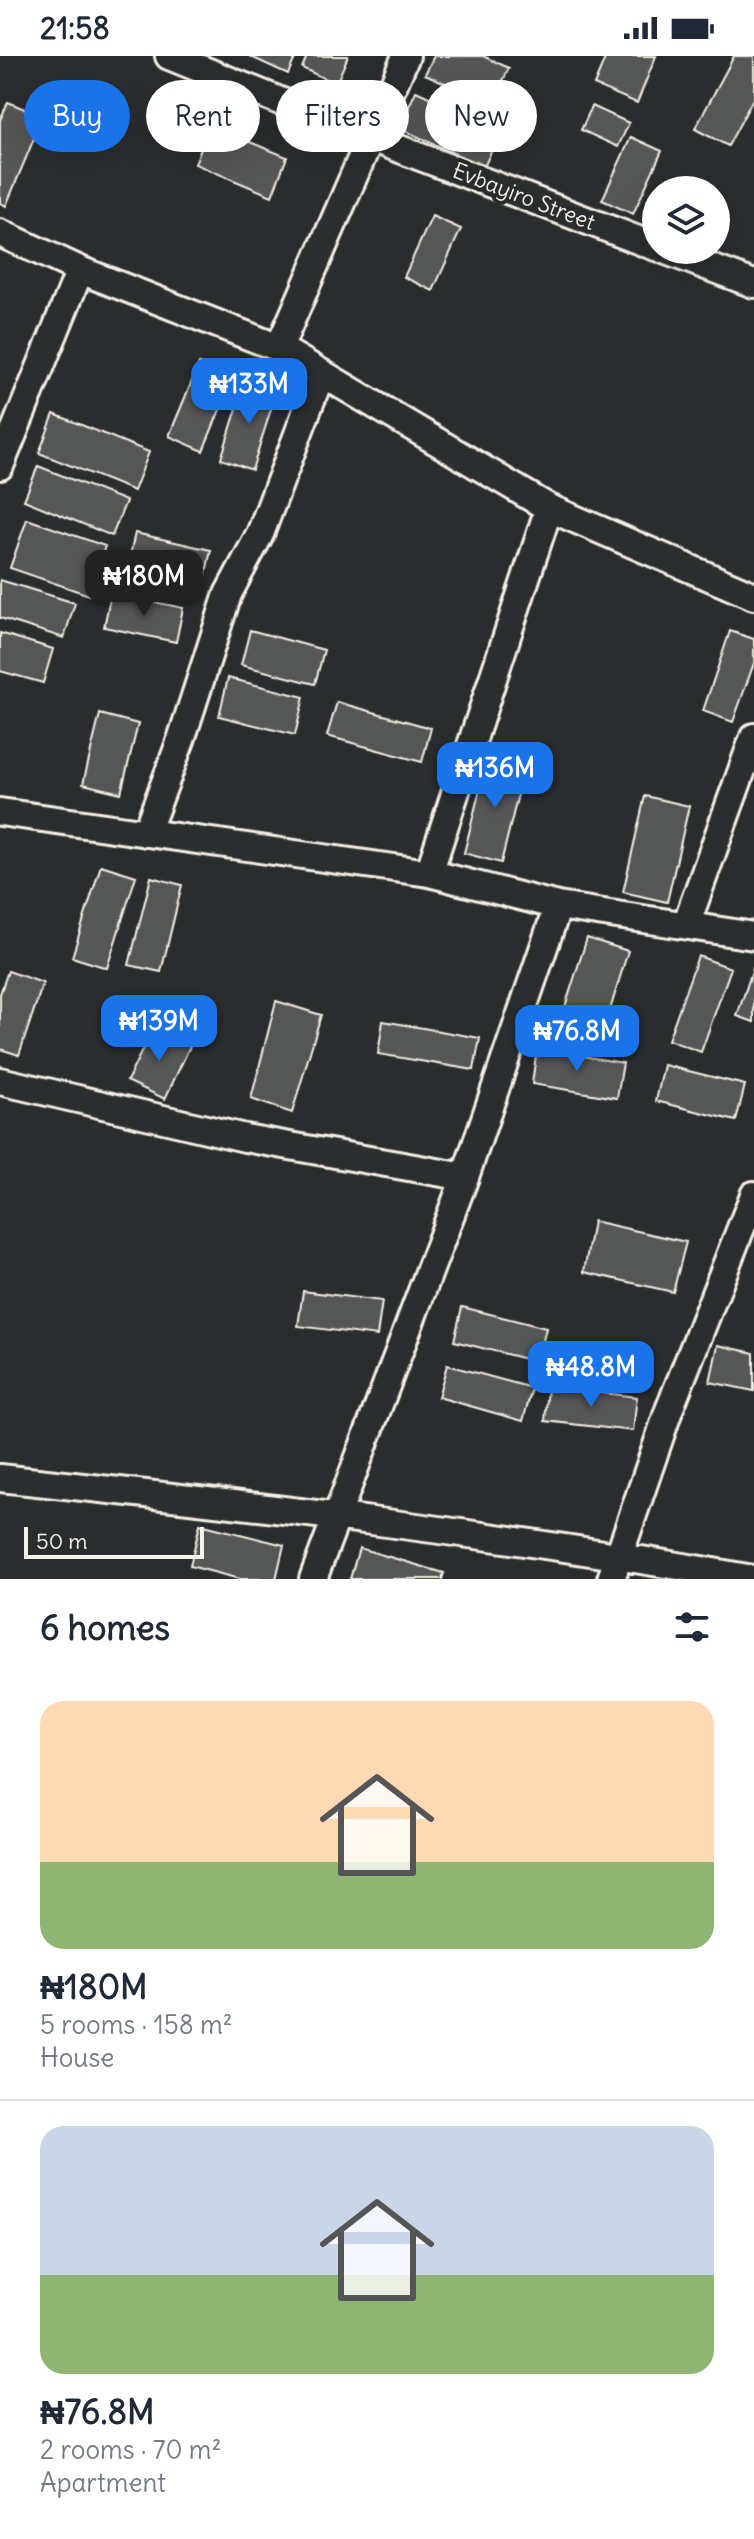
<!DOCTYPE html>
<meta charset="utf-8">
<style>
body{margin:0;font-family:Delius,sans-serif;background:#f2f2f3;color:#1f2937;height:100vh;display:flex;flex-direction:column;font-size:30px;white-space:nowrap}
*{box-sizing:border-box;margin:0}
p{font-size:26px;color:#747a83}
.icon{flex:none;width:44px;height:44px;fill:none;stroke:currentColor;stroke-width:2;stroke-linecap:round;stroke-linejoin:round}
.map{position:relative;height:1523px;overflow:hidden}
.sheet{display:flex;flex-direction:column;background:#fff;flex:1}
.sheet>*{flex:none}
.banner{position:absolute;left:24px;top:24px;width:706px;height:72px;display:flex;gap:16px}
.fabs{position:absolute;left:642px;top:120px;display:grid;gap:16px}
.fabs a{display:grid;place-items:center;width:88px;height:88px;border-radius:50%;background:#fff;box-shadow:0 8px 32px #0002;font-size:40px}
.scale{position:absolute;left:24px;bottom:20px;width:180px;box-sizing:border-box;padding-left:8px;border:4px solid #f4f1e8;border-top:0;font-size:22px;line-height:28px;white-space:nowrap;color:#f4f1e8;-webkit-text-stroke:6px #2a2d2e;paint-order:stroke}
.price{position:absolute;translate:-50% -68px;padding:0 18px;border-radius:16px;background:#1a73e8;color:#fff;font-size:26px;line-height:52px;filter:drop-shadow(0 2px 4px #0008)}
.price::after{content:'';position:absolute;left:50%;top:48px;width:24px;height:18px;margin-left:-12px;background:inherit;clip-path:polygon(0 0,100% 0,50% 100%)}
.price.active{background:#222;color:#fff}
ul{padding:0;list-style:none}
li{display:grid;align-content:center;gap:16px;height:424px;padding:0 40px}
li+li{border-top:2px solid #e0e1e3}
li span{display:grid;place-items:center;height:248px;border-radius:24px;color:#555}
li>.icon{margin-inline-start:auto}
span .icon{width:144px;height:144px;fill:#fffc;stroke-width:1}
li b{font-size:34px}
h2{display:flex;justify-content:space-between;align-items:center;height:96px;padding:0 40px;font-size:34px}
.pill{padding:0 28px;border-radius:36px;background:#fff;box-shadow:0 8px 32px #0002;font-size:28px;line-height:72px}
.pill.active{background:#1a73e8;color:#fff}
.status{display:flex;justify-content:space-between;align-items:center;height:56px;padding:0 40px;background:#fff;direction:ltr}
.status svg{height:22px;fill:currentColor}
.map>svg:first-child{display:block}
.building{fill:#555756;stroke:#f4f1e8;stroke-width:2}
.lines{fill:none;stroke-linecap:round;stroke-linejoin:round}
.minor-casing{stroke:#f4f1e8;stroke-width:32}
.minor{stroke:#2a2d2e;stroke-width:26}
.labels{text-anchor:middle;stroke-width:8;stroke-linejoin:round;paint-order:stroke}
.street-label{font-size:22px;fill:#f4f1e8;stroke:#2a2d2e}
</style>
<div class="status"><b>21:58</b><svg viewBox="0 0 49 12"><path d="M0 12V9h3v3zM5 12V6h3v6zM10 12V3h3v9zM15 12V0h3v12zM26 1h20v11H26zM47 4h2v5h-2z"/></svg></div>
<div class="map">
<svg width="754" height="1523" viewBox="0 0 754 1523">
<rect width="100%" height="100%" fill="#2a2d2e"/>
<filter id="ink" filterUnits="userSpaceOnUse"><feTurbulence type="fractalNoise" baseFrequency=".0125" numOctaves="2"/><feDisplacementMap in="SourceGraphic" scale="16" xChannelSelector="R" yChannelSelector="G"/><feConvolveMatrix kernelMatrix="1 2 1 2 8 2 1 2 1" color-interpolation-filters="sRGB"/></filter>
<g filter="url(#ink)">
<path class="building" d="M 249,0 L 296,0 L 288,18 Z
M 307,0 L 348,0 L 336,28 L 302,12 Z
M 434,0 L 483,0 L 509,12 L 492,48 L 425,18 Z
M 606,0 L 656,0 L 637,47 L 594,29 Z
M 734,0 L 754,0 L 754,41 L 728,90 L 695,73 Z
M 416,35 L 501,74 L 484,111 L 399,72 Z
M 8,46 L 43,61 L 6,150 L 0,147 L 0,64 Z
M 592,50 L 629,67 L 618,91 L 581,74 Z
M 210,70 L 287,101 L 272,140 L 195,108 Z
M 631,81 L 662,95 L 633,158 L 602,144 Z
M 432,160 L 461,173 L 433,235 L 404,221 Z
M 199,308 L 233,322 L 203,395 L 169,380 Z
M 245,327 L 276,337 L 252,414 L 221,403 Z
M 54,358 L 149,396 L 134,435 L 39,397 Z
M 38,410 L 126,445 L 112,480 L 24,444 Z
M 27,463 L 105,490 L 89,539 L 10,512 Z
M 135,477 L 211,494 L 202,535 L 126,517 Z
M 0,524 L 75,547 L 64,582 L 0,562 Z
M 111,537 L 183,552 L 176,586 L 104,571 Z
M 250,574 L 324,594 L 315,628 L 241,609 Z
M 730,575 L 754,583 L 754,607 L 733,666 L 703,655 Z
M 0,577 L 53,593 L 43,627 L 0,615 Z
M 228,622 L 304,641 L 295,679 L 219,660 Z
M 337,646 L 431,672 L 422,706 L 327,680 Z
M 100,658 L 138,668 L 121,737 L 83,728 Z
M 488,701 L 525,710 L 501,807 L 464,797 Z
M 645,740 L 689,750 L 667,846 L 623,836 Z
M 101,809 L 136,820 L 107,912 L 72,901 Z
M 151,821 L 182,829 L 161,916 L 129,909 Z
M 587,882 L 628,895 L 599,990 L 557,976 Z
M 698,900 L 731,912 L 701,996 L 668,984 Z
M 754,909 L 754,966 L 737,960 Z
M 8,915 L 43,927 L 19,999 L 0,993 L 0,938 Z
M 276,945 L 321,959 L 292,1057 L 251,1043 Z
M 383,965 L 480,982 L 474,1014 L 378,998 Z
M 154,970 L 191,988 L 165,1043 L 127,1025 Z
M 537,992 L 623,1007 L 617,1042 L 532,1028 Z
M 664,1009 L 745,1029 L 736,1065 L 656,1045 Z
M 593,1165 L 686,1186 L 673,1236 L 584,1216 Z
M 303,1235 L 382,1245 L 377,1280 L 298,1270 Z
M 462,1251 L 546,1272 L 538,1306 L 454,1285 Z
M 718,1289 L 754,1297 L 754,1335 L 710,1326 Z
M 447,1309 L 532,1332 L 523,1365 L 438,1341 Z
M 548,1331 L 637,1341 L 633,1375 L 545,1365 Z
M 200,1468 L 284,1489 L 276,1523 L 240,1523 L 190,1510 Z
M 359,1492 L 444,1517 L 442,1523 L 350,1523 Z"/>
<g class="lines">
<g class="minor-casing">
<path id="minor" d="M 169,0 L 371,82 L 656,191
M 0,177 L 80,214 L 279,292 L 549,452 L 754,540
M 664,194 L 754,228
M 279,292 L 406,0
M 0,410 L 80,214
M 0,756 L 429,817 L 558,850 L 754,880
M 146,777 L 181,684 L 228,538 L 260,478 L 321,318
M 429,817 L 549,452
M 686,869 L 754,681
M 0,1025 L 245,1082 L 465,1121
M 0,1422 C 252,1449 503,1478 753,1523
M 313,1523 L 465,1121 L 558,850
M 611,1523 L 669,1354 L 754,1139"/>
</g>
<use href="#minor" class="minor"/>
</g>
</g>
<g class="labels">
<g class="street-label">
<text transform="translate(524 140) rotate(21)" y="8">Evbayiro Street</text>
</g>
</g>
</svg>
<div class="fabs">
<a><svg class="icon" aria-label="layers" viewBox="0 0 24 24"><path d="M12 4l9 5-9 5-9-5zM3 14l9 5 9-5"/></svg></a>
</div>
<div class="scale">50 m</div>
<b class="price" style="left:249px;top:370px">₦133M</b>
<b class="price active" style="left:144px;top:562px">₦180M</b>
<b class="price" style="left:495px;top:754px">₦136M</b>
<b class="price" style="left:159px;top:1007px">₦139M</b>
<b class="price" style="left:577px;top:1017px">₦76.8M</b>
<b class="price" style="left:591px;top:1353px">₦48.8M</b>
<div class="banner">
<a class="pill active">Buy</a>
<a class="pill">Rent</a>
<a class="pill">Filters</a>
<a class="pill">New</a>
</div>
</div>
<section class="sheet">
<h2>6 homes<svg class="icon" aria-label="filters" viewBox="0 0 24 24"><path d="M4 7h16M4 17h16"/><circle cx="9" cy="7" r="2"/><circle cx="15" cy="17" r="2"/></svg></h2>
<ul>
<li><span style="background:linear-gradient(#ffd9b3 65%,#8fb573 0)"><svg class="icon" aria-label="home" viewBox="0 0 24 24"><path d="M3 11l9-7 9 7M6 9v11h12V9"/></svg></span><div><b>₦180M</b><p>5 rooms · 158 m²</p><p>House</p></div></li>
<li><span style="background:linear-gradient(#c9d6e8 60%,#8fb573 0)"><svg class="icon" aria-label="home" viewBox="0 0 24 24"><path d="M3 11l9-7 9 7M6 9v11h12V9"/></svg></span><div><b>₦76.8M</b><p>2 rooms · 70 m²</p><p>Apartment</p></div></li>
</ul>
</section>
